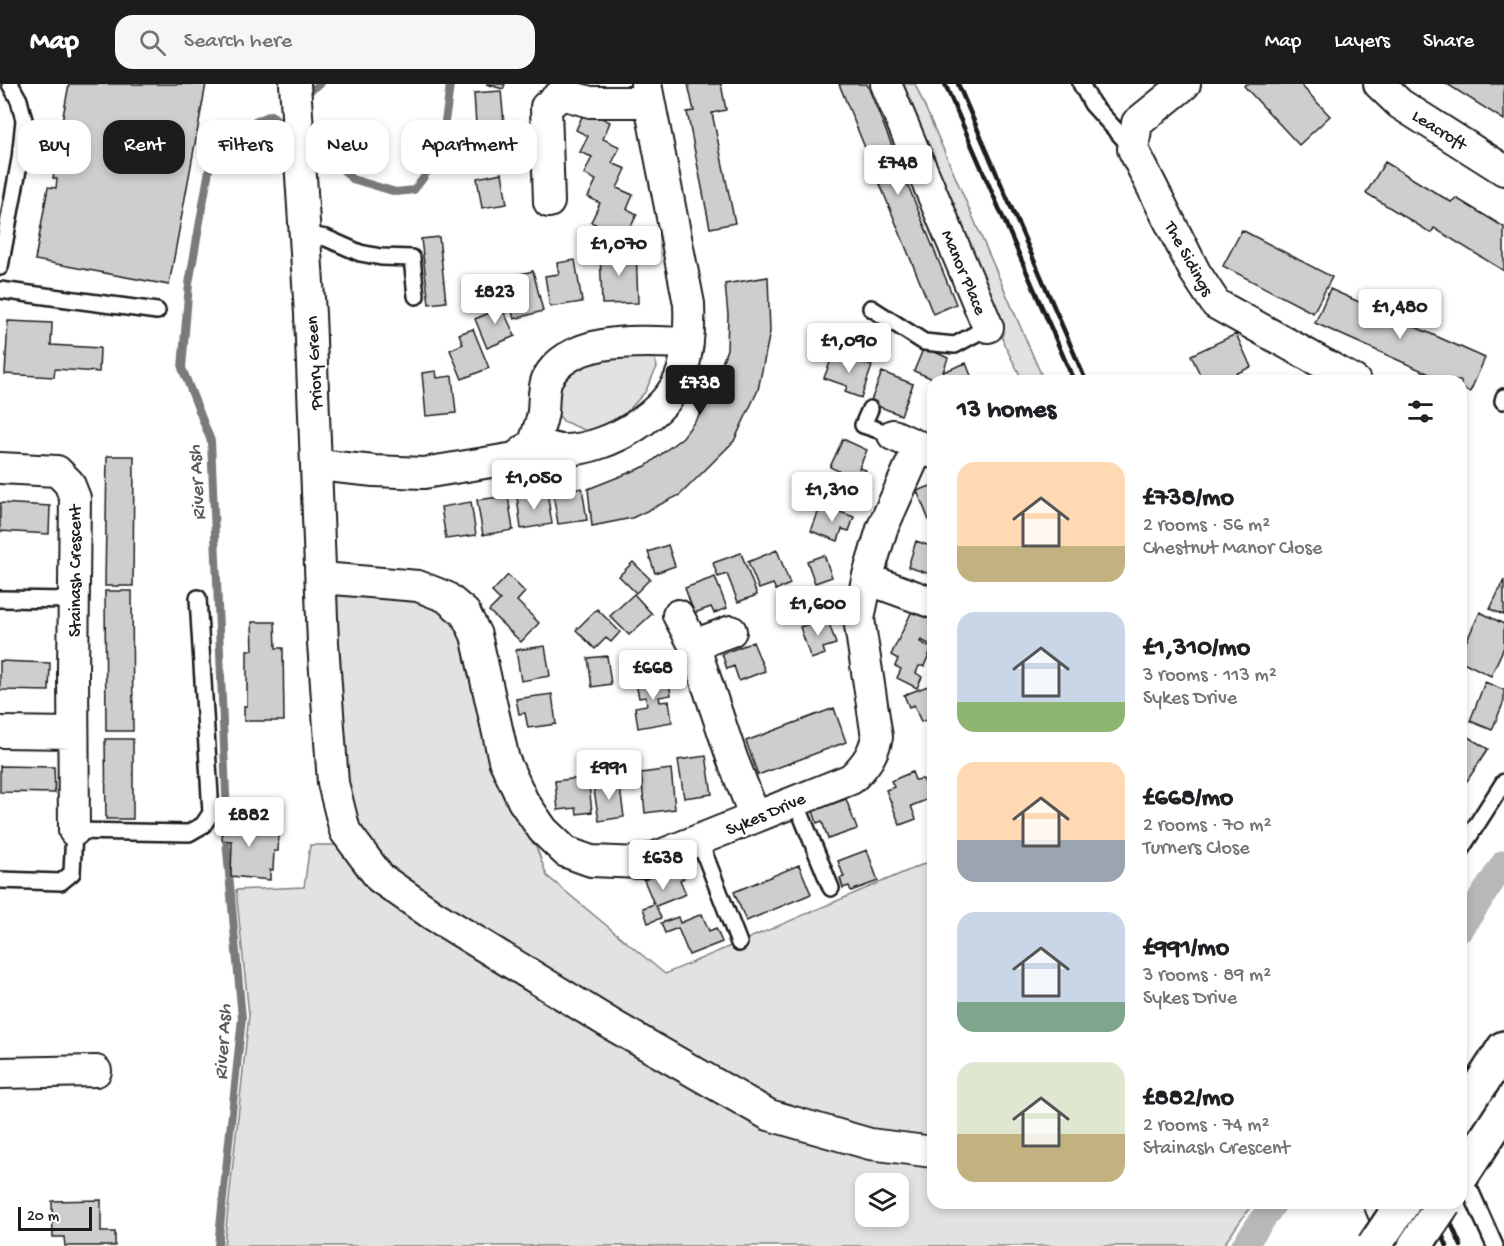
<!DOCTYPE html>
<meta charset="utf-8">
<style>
body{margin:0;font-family:"Gochi Hand",sans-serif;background:#f6f6f6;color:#202124;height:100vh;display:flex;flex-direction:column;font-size:22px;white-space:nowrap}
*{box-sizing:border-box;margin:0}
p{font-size:20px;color:#757577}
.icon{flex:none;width:33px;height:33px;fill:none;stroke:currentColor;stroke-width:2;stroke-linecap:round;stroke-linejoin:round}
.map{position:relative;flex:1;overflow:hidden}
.details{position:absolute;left:927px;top:291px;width:540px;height:834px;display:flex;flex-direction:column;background:#fff;border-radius:18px;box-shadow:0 3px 9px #0003}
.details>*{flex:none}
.hud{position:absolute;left:18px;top:36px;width:570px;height:54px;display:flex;gap:12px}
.tools{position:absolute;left:855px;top:1089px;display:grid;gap:12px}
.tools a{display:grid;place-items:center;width:54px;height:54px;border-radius:12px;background:#fff;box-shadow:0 3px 9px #0003;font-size:30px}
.scale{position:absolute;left:18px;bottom:15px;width:74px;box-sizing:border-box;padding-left:6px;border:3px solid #1c1c1c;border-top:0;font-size:16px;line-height:21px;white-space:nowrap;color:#1c1c1c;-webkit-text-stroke:4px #fff;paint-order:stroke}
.price{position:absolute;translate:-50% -51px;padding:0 14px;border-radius:6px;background:#fff;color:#222;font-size:20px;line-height:39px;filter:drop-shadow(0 2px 3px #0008)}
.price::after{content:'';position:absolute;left:50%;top:36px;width:18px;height:14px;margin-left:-9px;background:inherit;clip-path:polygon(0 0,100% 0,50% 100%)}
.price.selected{background:#1c1c1c;color:#fff}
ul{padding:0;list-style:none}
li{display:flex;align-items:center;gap:18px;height:150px;padding:0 30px}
li span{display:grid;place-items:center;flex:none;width:168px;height:120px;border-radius:18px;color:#555}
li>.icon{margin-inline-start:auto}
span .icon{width:72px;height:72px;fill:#fffc;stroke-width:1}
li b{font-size:26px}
h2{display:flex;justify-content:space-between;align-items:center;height:72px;padding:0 30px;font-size:26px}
.chip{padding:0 21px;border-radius:18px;background:#fff;box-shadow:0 3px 9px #0003;font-size:21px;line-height:54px}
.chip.selected{background:#1c1c1c;color:#fff}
header{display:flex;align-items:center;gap:36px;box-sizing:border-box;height:84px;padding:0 30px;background:#1c1c1c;color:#fff}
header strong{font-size:28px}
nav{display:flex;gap:33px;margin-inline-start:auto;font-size:21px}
.search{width:420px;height:54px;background:#f6f6f6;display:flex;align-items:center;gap:15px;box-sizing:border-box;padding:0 21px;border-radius:18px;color:#757577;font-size:22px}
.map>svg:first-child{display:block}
.green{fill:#e2e2e2;stroke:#7f7f7f;stroke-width:1.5;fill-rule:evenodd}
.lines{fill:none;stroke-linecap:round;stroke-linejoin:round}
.stream{stroke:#7a7a7a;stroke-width:8}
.canal{stroke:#b8b8b8;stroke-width:26}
.building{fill:#cecece;stroke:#1c1c1c;stroke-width:1.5}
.lane-casing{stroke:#1c1c1c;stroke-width:20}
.street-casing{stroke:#1c1c1c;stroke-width:34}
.highway-casing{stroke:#1c1c1c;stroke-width:38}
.lane{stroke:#fff;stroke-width:15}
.street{stroke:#fff;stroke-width:30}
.highway{stroke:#fff;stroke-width:33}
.rail{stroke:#1c1c1c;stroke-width:4.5}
.highway-bridge-casing{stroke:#1c1c1c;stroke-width:38;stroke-linecap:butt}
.highway-bridge{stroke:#fff;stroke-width:33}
.labels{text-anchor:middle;stroke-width:5;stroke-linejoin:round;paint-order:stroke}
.street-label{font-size:18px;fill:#1c1c1c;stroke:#fff}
.water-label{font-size:20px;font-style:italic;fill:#5a5a5a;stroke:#fff}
</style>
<header>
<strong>Map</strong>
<div class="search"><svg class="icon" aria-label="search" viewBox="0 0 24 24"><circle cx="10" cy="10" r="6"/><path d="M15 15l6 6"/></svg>Search here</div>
<nav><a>Map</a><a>Layers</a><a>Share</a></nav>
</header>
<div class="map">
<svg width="1504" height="1162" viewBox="0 0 1504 1162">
<rect width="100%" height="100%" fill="#fff"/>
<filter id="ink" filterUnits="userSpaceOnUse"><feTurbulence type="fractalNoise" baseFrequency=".0167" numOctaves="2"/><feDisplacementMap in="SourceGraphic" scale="12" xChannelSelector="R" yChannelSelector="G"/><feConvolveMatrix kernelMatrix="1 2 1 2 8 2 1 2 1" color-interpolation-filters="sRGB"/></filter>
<g filter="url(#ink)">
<path class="green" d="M 899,0 L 915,0 L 1044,297 L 1023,297 L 1004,260 L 983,192 Z
M 654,272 L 657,283 L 645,308 L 617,339 L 589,348 L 563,337 L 552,322 L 554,300 L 580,273 Z
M 322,494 L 465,529 L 504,676 L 547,792 L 665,890 L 933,776 L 933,1119 L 1253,1119 L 1223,1162 L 224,1162 L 249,931 L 236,806 L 304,803 L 310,761 L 363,761 L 332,677 ZM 866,1100 L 898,1100 L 898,1132 L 866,1132 Z"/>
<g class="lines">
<path class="stream" d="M 304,11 L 320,0
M 307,56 L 324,67 L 352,95 L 396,108 L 414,106 C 443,72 445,42 450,0
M 227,733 L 211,357 L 182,284 L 189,200 L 209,86 L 227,50 L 271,31 L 290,44
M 218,1162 L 242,934 L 226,756"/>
<path class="canal" d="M 1461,845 L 1504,779
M 1244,1162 L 1274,1119"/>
</g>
<path class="building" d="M 69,0 L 206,0 L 169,201 L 35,176 L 48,103 L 56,104 L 57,95 L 53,94 L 61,48 L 65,49 L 66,44 L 61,43 Z
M 486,0 L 505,0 L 503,5 Z
M 688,0 L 721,0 L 726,26 L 712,29 L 735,139 L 710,144 L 687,28 L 694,27 Z
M 839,0 L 867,0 L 956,220 L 933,230 Z
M 1246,0 L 1300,0 L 1330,32 L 1299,61 L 1244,2 Z
M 1447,0 L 1504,0 L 1504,36 Z
M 501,7 L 504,39 L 476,41 L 474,9 Z
M 585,26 L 610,38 L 603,55 L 620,63 L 612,79 L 626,85 L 617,104 L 633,111 L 627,125 L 637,130 L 625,155 L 591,138 L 600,119 L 588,113 L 596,96 L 584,90 L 592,73 L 580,68 L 588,52 L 576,46 Z
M 500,46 L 503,80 L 478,82 L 475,49 Z
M 1385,78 L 1451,118 L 1456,114 L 1504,143 L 1504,187 L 1434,144 L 1431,149 L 1366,109 Z
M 502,89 L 507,120 L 482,124 L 477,94 Z
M 1242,146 L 1332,193 L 1313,229 L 1223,182 Z
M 439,153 L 446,218 L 429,220 L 421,155 Z
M 636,166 L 638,219 L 602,220 L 600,167 Z
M 575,176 L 582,218 L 550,223 L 545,192 L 559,190 L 557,179 Z
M 533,187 L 543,227 L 514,235 L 506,205 L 519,202 L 516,191 Z
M 768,193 L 770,248 L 758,306 L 734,357 L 680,411 L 632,434 L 592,442 L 588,405 L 646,382 L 683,353 L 708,320 L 727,265 L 728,231 L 725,200 Z
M 1330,205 L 1485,274 L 1470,308 L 1461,304 L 1461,297 L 1445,297 L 1315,239 Z
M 498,215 L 515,252 L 487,264 L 475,235 L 489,229 L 485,220 Z
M 8,237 L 52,239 L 51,261 L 100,264 L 99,288 L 55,285 L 54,293 L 5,290 Z
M 473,245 L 489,284 L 462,295 L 450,266 L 463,260 L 459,250 Z
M 1236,250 L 1251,283 L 1220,297 L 1203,297 L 1191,271 Z
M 924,263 L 948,274 L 943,288 L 938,297 L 914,287 Z
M 834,268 L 872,282 L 861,314 L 845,308 L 847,302 L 824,294 Z
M 966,279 L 973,297 L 947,297 L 943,288 Z
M 436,287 L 437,294 L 452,292 L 456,329 L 426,332 L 422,289 Z
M 882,288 L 913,300 L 901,331 L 870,319 Z
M 843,355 L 867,366 L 859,384 L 866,386 L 861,398 L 830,383 Z
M 107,372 L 134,372 L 133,502 L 105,502 Z
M 830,396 L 855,405 L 847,425 L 822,415 Z
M 933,401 L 933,435 L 929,436 L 917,407 Z
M 582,404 L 587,436 L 558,440 L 553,409 Z
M 547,408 L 552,440 L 521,445 L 517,413 Z
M 508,412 L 513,446 L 483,451 L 477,416 Z
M 471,418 L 476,451 L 446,455 L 441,423 Z
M 0,419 L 50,422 L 49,450 L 0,447 Z
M 821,421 L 854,433 L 849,447 L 842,445 L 838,457 L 811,447 Z
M 916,457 L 933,463 L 933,491 L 908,483 Z
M 668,461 L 675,482 L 655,489 L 648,468 Z
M 777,466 L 790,500 L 776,506 L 773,500 L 759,505 L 748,478 Z
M 741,469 L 757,511 L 738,518 L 727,490 L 718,493 L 713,479 Z
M 824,471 L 832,493 L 815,499 L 807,477 Z
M 633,478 L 650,495 L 636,509 L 619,492 Z
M 508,491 L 525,508 L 517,517 L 539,539 L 521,558 L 489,527 L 500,516 L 492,508 Z
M 715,493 L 727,524 L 714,529 L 711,523 L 694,529 L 685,504 Z
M 1504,496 L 1504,531 L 1490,525 Z
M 105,507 L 132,507 L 133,647 L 106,647 Z
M 634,510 L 652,530 L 629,551 L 610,532 Z
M 914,523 L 933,532 L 933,557 L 931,561 L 921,556 L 920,558 L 932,564 L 924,582 L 919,582 L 916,589 L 922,593 L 917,604 L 897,594 L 901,585 L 895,582 L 898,575 L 891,571 Z
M 597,525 L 620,548 L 611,558 L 606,554 L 595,565 L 576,546 Z
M 1480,528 L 1504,540 L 1504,563 L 1491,592 L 1461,577 L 1461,569 Z
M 827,533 L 836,560 L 823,564 L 825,570 L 811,575 L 800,543 Z
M 252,538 L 275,538 L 276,564 L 283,564 L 284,637 L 244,637 L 244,622 L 247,622 L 247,566 L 253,566 Z
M 753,558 L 765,587 L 739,597 L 734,582 L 727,585 L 722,570 Z
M 545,562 L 550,592 L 521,597 L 516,566 Z
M 607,572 L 611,600 L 592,603 L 588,574 Z
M 0,577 L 50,579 L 49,607 L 0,606 Z
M 667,589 L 671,611 L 659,613 L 660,618 L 669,617 L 672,638 L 638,644 L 635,623 L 647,621 L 646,613 L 639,614 L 635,594 Z
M 1485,598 L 1504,606 L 1504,617 L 1492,646 L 1470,637 Z
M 933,600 L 933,645 L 930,647 L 926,636 L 921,638 L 914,621 L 909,623 L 904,611 Z
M 552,610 L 556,640 L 528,644 L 525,629 L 519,630 L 516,615 Z
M 834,624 L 846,658 L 758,691 L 746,657 Z
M 1463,650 L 1488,665 L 1467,697 L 1461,693 L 1461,653 Z
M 105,655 L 133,655 L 133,735 L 106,735 Z
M 706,672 L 712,710 L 684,714 L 678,676 Z
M 0,682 L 54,683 L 55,709 L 0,708 Z
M 671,685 L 675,725 L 645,729 L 641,689 Z
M 912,688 L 915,696 L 923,695 L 931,714 L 911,722 L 916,735 L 900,741 L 886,706 L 894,703 L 891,697 Z
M 588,693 L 592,728 L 577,730 L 576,724 L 558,726 L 555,697 Z
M 619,697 L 624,733 L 599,737 L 593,700 Z
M 846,715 L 857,745 L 828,755 L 822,737 L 817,739 L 813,727 Z
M 238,725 L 246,726 L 245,734 L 254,749 L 279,750 L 278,767 L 274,767 L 273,786 L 270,786 L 270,796 L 231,792 L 232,757 L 222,756 L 223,732 L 237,734 Z
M 867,766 L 878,797 L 851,807 L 849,802 L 843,804 L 840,794 L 844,793 L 838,777 Z
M 799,781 L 811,810 L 746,837 L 734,808 Z
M 678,782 L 684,794 L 680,796 L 686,810 L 656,822 L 661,834 L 648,839 L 643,824 L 654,820 L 644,796 Z
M 702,830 L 709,847 L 716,844 L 722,858 L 689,871 L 678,844 L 665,849 L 661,839 L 678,833 L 680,839 Z
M 101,1116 L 101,1148 L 115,1148 L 115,1162 L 65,1162 L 64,1153 L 53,1153 L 52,1117 Z"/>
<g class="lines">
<g class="lane-casing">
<path id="lane" d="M 1081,0 L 1092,20 L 1133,65
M 304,150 L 326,154 L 360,169 L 381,173 L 412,174 L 416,212
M 0,183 L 20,75 L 24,36 L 19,16 L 10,0
M 0,206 L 157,227
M 871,224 L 924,258 L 955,261 L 988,243
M 1503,317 L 1504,313
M 870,325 L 863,341 L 893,351
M 0,515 L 74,516
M 795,716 L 831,804
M 699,756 L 739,859
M 1461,765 L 1504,698
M 0,796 L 61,798 L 72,789 L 74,747 L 189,749 L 203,741 L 211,729 L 198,514
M 1462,1088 L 1495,1162"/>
</g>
<g class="street-casing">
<path id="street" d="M 295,0 L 310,230 L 323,559 L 333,699 L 345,747 L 380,794 L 433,831 L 614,942 L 769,1031 L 870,1060 L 933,1068
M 886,0 L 988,243
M 1185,0 L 1137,39 L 1133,65 L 1195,188 L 1216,220 L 1355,297
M 1379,0 L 1400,20 L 1504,86
M 549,118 L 546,23 L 562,10 L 590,18 L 649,18
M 893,351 L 933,369
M 534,359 C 537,348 542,338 543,327 C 544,318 543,304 547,295 C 571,250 645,258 688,259
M 317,381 L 374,387 L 424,389 L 515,374 L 534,359 C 544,361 556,367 566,366 C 608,365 669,330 682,288 C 689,265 690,243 689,220 L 646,0
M 0,384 L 57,387 L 69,399 L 75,414 L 73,587 L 74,747
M 322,494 L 418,502 L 446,513 L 465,529 L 476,551 L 504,676 L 523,717 L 543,746 L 566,768 L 591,777 L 641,779 L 851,695 C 865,682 873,671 877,653 L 859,535 L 867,495 L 882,445 L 919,362
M 867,495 L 933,519
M 678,531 L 694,561 L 732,674 L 755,733
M 694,561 L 731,547
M 0,648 L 73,649
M 0,989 L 96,987
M 1379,1119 L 1397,1162"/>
</g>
<g class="highway-casing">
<path id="highway" d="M 1461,1031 L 1504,964"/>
</g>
<use href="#lane" class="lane"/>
<use href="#street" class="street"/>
<use href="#highway" class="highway"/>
<path class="rail" d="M 945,0 L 1074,297
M 958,0 L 1086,297
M 1428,1119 L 1447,1162
M 1442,1119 L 1461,1162"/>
<g class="highway-bridge-casing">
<path id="highway-bridge" d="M 1461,1093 L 1504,1027
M 1374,1162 L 1403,1119
M 1415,1162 L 1444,1119"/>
</g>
<use href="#highway-bridge" class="highway-bridge"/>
</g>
</g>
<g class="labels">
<g class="street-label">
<text transform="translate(1440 45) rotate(32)" y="6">Leacroft</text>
<text transform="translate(1190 174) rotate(61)" y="6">The Sidings</text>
<text transform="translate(965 188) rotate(67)" y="6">Manor Place</text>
<text transform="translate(313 279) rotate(-93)" y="6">Priory Green</text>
<text transform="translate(74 487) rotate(-90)" y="6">Stainash Crescent</text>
<text transform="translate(765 729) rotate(-23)" y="6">Sykes Drive</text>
</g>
<g class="water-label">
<text transform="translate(195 399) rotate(-94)" y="7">River Ash</text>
<text transform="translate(221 958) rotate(-87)" y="7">River Ash</text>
</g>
</g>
</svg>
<div class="tools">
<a><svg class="icon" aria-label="layers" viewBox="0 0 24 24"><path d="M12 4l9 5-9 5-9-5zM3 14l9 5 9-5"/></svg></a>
</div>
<div class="scale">20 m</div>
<b class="price" style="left:898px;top:112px">£748</b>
<b class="price" style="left:619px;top:193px">£1,070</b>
<b class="price" style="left:495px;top:241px">£823</b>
<b class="price" style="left:1400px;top:256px">£1,480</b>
<b class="price" style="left:849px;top:290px">£1,090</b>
<b class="price selected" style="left:700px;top:332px">£738</b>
<b class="price" style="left:534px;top:427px">£1,050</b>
<b class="price" style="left:832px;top:439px">£1,310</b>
<b class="price" style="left:818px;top:553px">£1,600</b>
<b class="price" style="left:653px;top:617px">£668</b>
<b class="price" style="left:609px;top:717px">£991</b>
<b class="price" style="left:249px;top:764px">£882</b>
<b class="price" style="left:663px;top:807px">£638</b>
<div class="hud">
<a class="chip">Buy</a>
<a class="chip selected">Rent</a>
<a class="chip">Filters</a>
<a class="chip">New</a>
<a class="chip">Apartment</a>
</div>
<section class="details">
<h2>13 homes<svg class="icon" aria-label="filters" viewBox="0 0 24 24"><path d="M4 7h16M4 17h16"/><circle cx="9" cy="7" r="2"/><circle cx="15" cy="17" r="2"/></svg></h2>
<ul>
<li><span style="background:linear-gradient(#ffd9b3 70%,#c2b280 0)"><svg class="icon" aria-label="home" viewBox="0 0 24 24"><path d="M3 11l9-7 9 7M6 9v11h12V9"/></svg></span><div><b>£738/mo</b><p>2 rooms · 56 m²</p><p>Chestnut Manor Close</p></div></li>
<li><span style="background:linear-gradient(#c9d6e8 75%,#8fb573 0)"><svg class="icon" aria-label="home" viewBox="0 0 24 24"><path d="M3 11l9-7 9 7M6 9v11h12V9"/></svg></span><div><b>£1,310/mo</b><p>3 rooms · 113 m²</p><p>Sykes Drive</p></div></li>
<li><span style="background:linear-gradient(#ffd9b3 65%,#9aa5b1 0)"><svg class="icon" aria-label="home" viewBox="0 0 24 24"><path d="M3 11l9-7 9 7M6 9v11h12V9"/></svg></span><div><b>£668/mo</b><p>2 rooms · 70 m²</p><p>Turners Close</p></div></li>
<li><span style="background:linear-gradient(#c9d6e8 75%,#7fa58c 0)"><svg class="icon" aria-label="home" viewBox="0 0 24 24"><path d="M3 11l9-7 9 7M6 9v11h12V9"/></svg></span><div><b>£991/mo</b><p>3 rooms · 89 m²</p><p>Sykes Drive</p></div></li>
<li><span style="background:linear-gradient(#dfe7d0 60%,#c2b280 0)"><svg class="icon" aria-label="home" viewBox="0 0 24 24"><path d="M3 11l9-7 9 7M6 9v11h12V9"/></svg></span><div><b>£882/mo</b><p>2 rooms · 74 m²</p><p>Stainash Crescent</p></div></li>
</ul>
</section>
</div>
